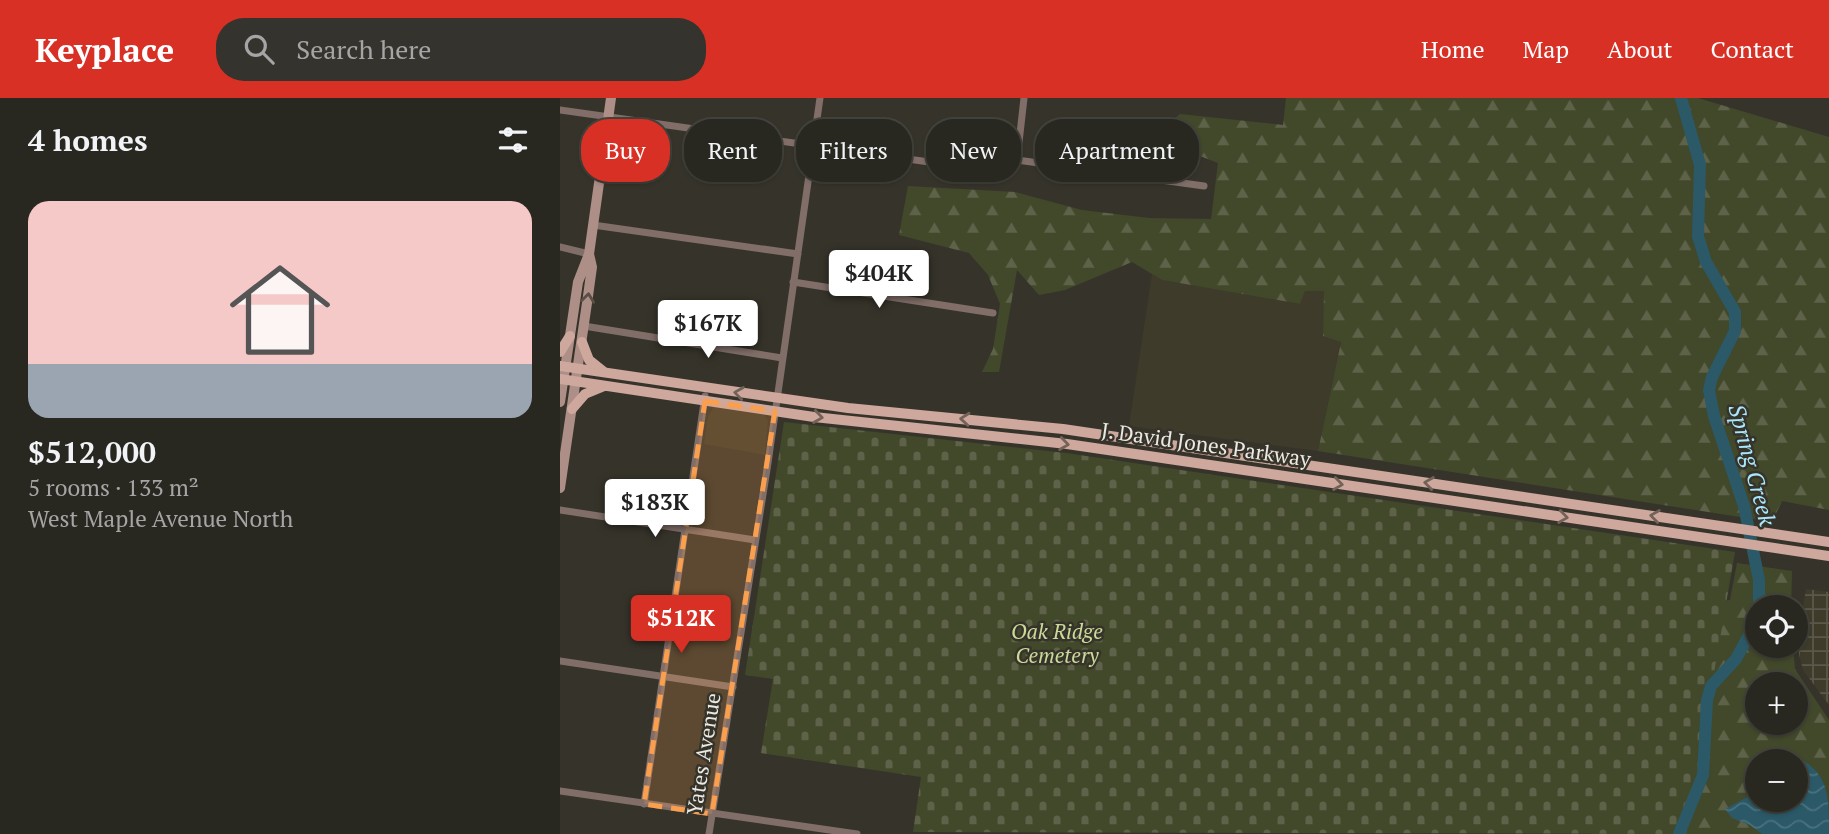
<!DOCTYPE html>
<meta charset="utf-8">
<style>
body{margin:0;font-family:"PT Serif",serif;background:#34332d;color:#f1f3f6;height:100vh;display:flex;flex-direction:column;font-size:26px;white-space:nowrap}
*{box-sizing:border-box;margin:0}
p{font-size:23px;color:#a5a5a5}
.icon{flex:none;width:38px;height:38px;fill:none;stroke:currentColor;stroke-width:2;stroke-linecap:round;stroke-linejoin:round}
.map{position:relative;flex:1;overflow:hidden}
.drawer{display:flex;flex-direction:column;background:#282720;width:560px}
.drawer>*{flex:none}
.guide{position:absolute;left:21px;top:21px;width:665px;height:63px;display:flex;gap:14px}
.controls{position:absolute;left:1185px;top:497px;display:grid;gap:14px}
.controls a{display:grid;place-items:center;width:63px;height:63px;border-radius:50%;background:#282720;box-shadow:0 2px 5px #0004,0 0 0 2px #44443e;font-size:35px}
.price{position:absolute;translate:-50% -60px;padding:0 16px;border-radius:7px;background:#fff;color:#222;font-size:23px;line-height:46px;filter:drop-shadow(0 2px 4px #0008)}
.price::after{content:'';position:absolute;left:50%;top:42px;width:21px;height:16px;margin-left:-10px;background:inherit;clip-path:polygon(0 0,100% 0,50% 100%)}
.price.selected{background:#d93025;color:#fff}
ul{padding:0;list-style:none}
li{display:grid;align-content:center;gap:14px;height:371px;padding:0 28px}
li+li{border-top:2px solid #44443e}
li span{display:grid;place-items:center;height:217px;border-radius:21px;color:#555}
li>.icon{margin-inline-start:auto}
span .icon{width:126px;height:126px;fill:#fffc;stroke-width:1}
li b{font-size:30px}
h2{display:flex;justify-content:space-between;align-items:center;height:84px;padding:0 28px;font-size:30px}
.pill{padding:0 24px;border-radius:28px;background:#282720;box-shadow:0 2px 5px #0004,0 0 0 2px #44443e;font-size:24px;line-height:63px}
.pill.selected{background:#d93025;color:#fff}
header{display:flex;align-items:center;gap:42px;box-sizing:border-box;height:98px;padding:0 35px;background:#d93025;color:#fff}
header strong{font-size:33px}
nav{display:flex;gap:38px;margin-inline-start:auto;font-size:24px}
.search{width:490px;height:63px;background:#34332d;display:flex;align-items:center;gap:18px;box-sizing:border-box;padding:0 24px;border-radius:28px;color:#a5a5a5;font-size:26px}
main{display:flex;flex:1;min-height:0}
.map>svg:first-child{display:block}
.built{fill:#3f3b2b}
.industrial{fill:url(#industrial-grid)}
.forest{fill:url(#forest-firs);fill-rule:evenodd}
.cemetery{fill:url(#cemetery-stones)}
.water{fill:url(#water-waves)}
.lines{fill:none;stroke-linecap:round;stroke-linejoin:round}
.river{stroke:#2b5968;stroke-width:12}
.minor{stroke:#816e69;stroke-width:7}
.secondary{stroke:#ad8f87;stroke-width:10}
.primary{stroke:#cea79d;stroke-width:10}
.oneway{stroke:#5a4f46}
.oneway2{stroke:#736258}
.marked{fill:#fa9f4e;fill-opacity:0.2;stroke:#fa9f4e;stroke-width:5;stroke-dasharray:14 9;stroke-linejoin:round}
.labels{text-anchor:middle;stroke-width:5;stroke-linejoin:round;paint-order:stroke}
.street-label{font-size:21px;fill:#ebe9e3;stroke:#36342a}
.park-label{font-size:21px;font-style:italic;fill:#ccd998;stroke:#36342a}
.water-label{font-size:23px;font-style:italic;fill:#a9e7fc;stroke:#36342a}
</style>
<header>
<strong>Keyplace</strong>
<div class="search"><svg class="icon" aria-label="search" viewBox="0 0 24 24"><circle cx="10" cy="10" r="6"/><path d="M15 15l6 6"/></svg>Search here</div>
<nav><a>Home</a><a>Map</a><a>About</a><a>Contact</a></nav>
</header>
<main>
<section class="drawer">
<h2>4 homes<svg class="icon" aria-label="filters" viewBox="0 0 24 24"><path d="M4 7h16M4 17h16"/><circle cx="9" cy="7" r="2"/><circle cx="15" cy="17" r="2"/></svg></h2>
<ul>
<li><span style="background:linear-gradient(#f6c9c9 75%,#9aa5b1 0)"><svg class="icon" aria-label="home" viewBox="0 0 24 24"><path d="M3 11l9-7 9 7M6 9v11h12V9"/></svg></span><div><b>$512,000</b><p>5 rooms · 133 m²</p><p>West Maple Avenue North</p></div></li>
</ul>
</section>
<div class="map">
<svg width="1269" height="736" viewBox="0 0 1269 736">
<defs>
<pattern id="industrial-grid" width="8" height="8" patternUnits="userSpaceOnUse" patternTransform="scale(1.75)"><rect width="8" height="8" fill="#3f3b2b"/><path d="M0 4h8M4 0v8" fill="none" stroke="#5b574a"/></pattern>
<pattern id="forest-firs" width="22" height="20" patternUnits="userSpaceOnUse" patternTransform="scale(1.75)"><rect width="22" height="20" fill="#42482a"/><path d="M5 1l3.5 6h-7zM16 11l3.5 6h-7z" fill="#5d6249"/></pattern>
<pattern id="cemetery-stones" width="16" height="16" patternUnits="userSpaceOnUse" patternTransform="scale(1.75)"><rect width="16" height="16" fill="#42482a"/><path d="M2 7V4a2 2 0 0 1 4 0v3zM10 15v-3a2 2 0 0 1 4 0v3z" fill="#5d6249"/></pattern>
<pattern id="water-waves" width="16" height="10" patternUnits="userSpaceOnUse" patternTransform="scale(1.75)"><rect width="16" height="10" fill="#2b5968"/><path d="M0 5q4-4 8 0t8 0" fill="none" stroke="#4a717d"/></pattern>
</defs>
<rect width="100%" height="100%" fill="#36342a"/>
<path class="built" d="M 592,176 L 602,182 L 739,206 L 745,193 L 765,193 L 763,238 L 781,243 L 758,353 L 569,328 Z
M 154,308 L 204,316 L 208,323 L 205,357 L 144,346 L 148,319 Z"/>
<path class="industrial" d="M 1246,491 L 1269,494 L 1269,607 L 1243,572 L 1239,556 L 1238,538 Z"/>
<path class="forest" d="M 726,0 L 1138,0 L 1269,39 L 1269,412 L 1222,403 L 1212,424 L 758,353 L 781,244 L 763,238 L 764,193 L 745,193 L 740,206 L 602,182 L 572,164 L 505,192 L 479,197 L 457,172 L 439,274 L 422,274 L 433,251 L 440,206 L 428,177 L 409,155 L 339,137 L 348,88 L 455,94 L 522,112 L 589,120 L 651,121 L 658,65 L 593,40 L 620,16 L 723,27 Z
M 1177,465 L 1232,473 L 1231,509 L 1197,509 L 1197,548 L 1233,548 L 1235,571 L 1269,622 L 1269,736 L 1032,736 L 1144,508 L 1170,502 ZM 1197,586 L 1236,586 L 1236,625 L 1197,625 ZM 1197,663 L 1236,663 L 1236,702 L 1197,702 Z"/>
<path class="cemetery" d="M 224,324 L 506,355 L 1175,454 L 1126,736 L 353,734 L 361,679 L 201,655 L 213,581 L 185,577 Z"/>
<path class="water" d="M 1235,658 C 1269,675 1269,696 1269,736 L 1202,736 L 1190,727 L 1172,720 L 1165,711 L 1197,694 L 1197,702 L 1236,702 L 1236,663 L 1225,663 Z"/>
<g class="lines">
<path class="river" d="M 1121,0 L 1140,67 L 1138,138 L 1146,164 L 1175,214 L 1175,233 L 1152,279 L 1149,292 L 1154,318 L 1184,408 L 1199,482 L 1199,509
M 1119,736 L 1143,677 L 1147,602 L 1151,588 L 1176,561 L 1197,522"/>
<path class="minor" d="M 0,12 L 419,71 L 442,70 L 457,62 L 644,88
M 457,62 L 464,0
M 33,127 L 238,156
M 0,149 L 29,156
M 233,184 L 433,215
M 24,228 L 222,260
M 0,412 L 195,442
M 0,563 L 173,589
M 0,693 L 297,736
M 84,706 L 145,298
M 149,736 L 208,365 L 260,0"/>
<path class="secondary" d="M 0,304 L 18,184 L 29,156 L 51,0
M 0,390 L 28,198 L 32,169 L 29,156"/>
<path class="primary" d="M 22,244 L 29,262 L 44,274
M 0,254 L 10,238
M 0,268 L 288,310 L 503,331 L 1269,444
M 0,281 L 254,319 L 507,346 L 1269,458
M 12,311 L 25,296 L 42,289"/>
</g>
<defs><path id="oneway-chevron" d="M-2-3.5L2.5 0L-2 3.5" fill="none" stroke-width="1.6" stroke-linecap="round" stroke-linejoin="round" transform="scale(1.75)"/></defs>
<use class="oneway" href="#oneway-chevron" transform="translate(28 200) rotate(-83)"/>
<g class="oneway2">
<use href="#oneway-chevron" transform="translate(179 295) rotate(-172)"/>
<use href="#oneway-chevron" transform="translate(258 319) rotate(8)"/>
<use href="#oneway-chevron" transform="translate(405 321) rotate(-175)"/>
<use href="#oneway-chevron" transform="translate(504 346) rotate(8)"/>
<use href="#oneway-chevron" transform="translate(869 385) rotate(-172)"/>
<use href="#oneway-chevron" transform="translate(778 386) rotate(8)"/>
<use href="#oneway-chevron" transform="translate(1095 418) rotate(-172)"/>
<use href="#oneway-chevron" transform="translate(1003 419) rotate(8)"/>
</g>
<path class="marked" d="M 145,303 L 215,313 L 152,716 L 84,706 Z"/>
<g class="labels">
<g class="street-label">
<text transform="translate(646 347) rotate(8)" y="7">J. David Jones Parkway</text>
<text transform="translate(144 656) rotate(-81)" y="7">Yates Avenue</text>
</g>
<g class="park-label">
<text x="497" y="541">Oak Ridge<tspan x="497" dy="24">Cemetery</tspan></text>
</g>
<g class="water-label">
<text transform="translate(1192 367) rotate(75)" y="8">Spring Creek</text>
</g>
</g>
</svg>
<div class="controls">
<a><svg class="icon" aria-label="locate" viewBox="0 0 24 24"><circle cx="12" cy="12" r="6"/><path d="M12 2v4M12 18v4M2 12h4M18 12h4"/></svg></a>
<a>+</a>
<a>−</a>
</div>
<b class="price" style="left:319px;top:212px">$404K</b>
<b class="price" style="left:148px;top:262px">$167K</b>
<b class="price" style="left:95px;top:441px">$183K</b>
<b class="price selected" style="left:121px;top:557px">$512K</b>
<div class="guide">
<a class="pill selected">Buy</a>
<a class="pill">Rent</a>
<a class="pill">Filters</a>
<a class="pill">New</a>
<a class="pill">Apartment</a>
</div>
</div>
</main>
